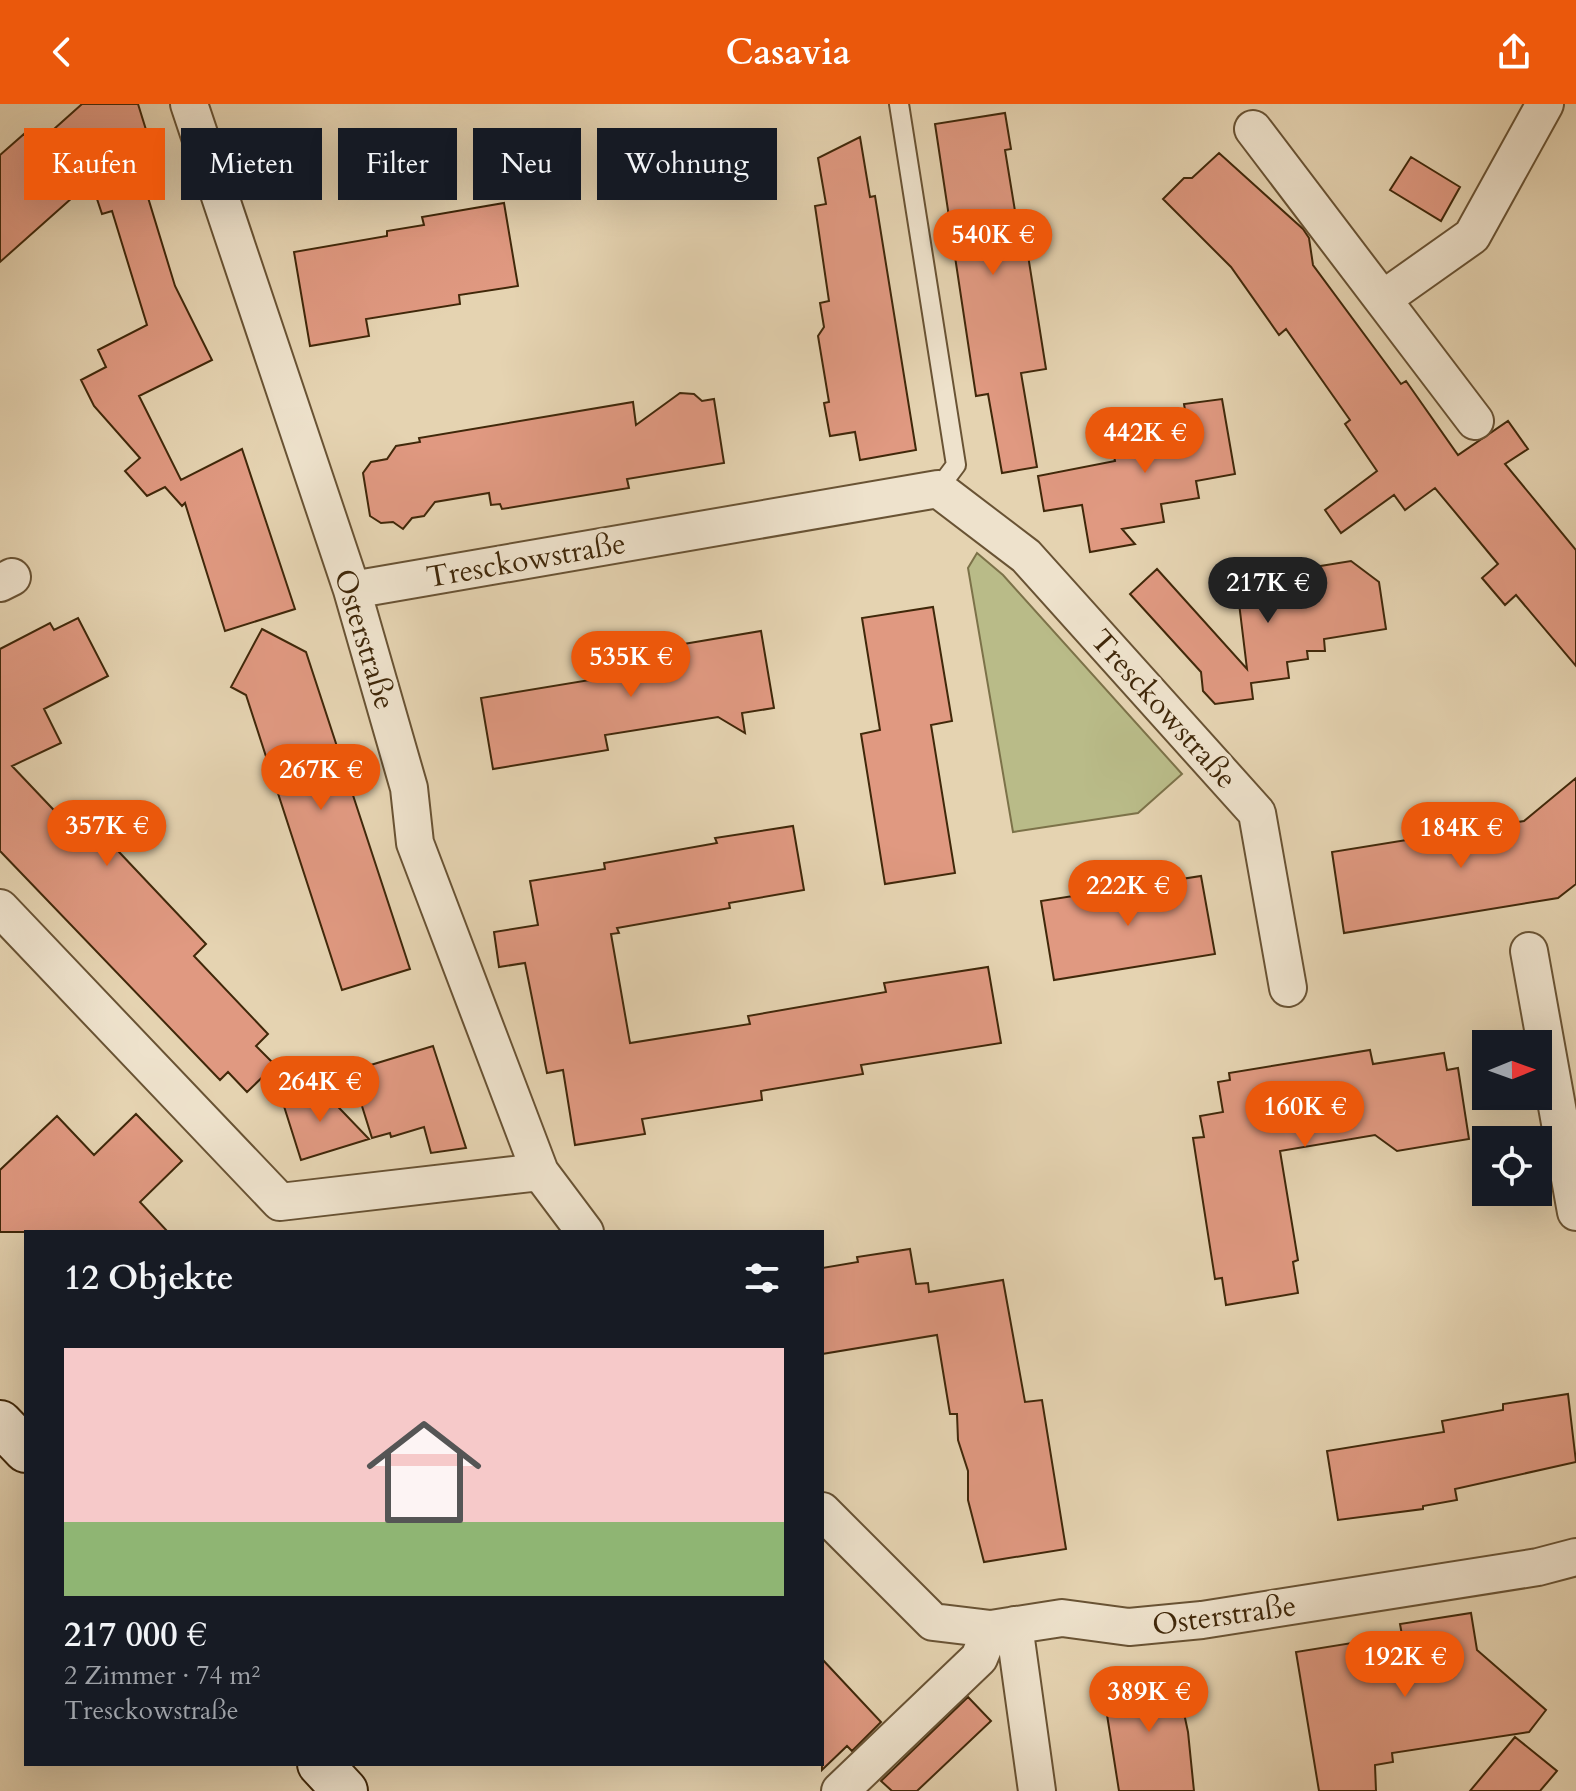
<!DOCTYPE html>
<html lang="de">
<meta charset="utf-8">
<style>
body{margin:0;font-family:Cardo,serif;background:#242831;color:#f1f3f6;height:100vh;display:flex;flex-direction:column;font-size:30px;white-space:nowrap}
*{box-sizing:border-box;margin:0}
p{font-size:26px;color:#9ea1a6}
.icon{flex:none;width:44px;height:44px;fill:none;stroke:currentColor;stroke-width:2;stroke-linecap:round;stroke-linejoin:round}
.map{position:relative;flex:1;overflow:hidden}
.panel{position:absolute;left:24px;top:1126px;width:800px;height:536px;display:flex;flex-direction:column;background:#171b24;border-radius:0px;box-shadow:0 8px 32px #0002}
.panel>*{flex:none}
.guide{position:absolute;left:24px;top:24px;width:800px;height:72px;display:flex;gap:16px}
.needle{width:52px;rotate:89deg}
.tools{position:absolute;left:1472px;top:926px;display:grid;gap:16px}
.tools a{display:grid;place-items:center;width:80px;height:80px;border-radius:0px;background:#171b24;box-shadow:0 8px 32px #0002;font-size:40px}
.price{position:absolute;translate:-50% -68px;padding:0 18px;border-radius:28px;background:#ea580c;color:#fff;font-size:26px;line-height:52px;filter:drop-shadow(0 2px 4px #0008)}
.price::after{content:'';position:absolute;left:50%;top:48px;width:24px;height:18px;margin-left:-12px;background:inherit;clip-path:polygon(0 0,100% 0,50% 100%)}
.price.active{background:#222;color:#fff}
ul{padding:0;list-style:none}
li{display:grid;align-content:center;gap:16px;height:424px;padding:0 40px}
li span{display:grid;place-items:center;height:248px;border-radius:0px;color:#555}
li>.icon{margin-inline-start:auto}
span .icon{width:144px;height:144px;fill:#fffc;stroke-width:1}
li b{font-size:34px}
h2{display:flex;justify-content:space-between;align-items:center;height:96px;padding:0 40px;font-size:34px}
.pill{padding:0 28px;border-radius:0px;background:#171b24;box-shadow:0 8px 32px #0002;font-size:28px;line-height:72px}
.pill.active{background:#ea580c;color:#fff}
header{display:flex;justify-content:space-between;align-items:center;height:104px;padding:0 40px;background:#ea580c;color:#fff;font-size:36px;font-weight:700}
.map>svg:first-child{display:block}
.green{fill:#b9bb88;stroke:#7c7249;stroke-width:2}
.building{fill:#e09981;stroke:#40280a;stroke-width:2}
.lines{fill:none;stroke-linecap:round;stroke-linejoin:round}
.lane-casing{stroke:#695334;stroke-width:22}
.street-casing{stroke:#695334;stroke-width:40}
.secondary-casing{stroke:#40280a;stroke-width:48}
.lane{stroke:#eee2cc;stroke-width:18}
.street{stroke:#eee2cc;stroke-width:36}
.secondary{stroke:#eee2cc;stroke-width:44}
.labels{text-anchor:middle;stroke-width:8;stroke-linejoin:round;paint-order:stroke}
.street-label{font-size:30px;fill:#40280a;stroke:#eee2cc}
</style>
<header><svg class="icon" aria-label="back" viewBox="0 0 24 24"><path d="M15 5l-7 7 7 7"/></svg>Casavia<svg class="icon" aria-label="share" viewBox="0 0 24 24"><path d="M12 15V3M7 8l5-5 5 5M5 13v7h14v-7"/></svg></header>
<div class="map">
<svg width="1576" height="1687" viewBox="0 0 1576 1687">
<rect width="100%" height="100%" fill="#e5d3b1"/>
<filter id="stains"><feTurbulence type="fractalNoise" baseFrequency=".0025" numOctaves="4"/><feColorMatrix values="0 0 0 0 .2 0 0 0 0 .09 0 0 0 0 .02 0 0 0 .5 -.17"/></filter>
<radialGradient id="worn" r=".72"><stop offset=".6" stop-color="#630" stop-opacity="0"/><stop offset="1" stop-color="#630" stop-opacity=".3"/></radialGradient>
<path class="green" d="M 977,449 L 1003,471 L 1182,670 L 1138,709 L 1013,728 L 968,464 Z"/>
<path class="building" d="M 82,0 L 138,0 L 156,58 L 139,64 L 175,182 L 212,256 L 139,292 L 181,376 L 242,345 L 295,505 L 225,527 L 185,399 L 182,402 L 165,383 L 147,392 L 125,367 L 140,354 L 94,302 L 81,276 L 106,263 L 98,246 L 147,221 L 112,107 L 102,110 L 91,77 L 0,158 L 0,51 L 24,30 L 35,42 Z
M 1005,9 L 1011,45 L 1005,46 L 1015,107 L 1021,107 L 1046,265 L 1021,269 L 1037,363 L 1002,369 L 988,290 L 976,292 L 935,20 Z
M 860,33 L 870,93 L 875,92 L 916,346 L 860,356 L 855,328 L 830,332 L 824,299 L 829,298 L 818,232 L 824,223 L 820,199 L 829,197 L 815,102 L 826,100 L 818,54 Z
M 1219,49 L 1303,125 L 1309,134 L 1313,161 L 1401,280 L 1406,277 L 1458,351 L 1508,317 L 1528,345 L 1505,360 L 1576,446 L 1576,562 L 1516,491 L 1505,501 L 1482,474 L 1498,460 L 1435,384 L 1405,406 L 1394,391 L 1341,429 L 1325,406 L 1377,367 L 1345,320 L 1350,316 L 1286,225 L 1279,231 L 1231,163 L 1163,95 L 1184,74 L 1192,74 Z
M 1411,53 L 1460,83 L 1441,117 L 1390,86 Z
M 504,99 L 518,182 L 459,191 L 460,200 L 366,215 L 369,232 L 310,242 L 294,148 L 387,132 L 387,127 L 424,121 L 422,113 Z
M 680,289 L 694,290 L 702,297 L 714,295 L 724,359 L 627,375 L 629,384 L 502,405 L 500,400 L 491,401 L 489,389 L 435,398 L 424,412 L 412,414 L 403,425 L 393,418 L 381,419 L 370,412 L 363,369 L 371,358 L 387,355 L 396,342 L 420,338 L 419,334 L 633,298 L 636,321 Z
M 1222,295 L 1235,370 L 1196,377 L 1199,394 L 1161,400 L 1164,418 L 1122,425 L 1135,440 L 1090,448 L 1082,401 L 1044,407 L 1038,372 L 1115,357 L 1112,342 L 1150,336 L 1148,318 L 1186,312 L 1184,300 Z
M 1351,457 L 1379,478 L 1386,525 L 1324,535 L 1325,547 L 1307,547 L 1308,555 L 1287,558 L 1289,574 L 1251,579 L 1253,595 L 1215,600 L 1203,587 L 1201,568 L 1130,490 L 1157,465 L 1247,565 L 1239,499 L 1277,493 L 1277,487 L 1302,465 Z
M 933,503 L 952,617 L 931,621 L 955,769 L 885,780 L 861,630 L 880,626 L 862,514 Z
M 78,514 L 108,572 L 44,605 L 61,639 L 12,662 L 88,742 L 102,730 L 206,840 L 194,852 L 268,930 L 256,942 L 275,961 L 247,988 L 228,968 L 220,976 L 0,747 L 0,545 L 50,519 L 54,526 Z
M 262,525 L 306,548 L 410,865 L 342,886 L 246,591 L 231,583 Z
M 761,527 L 774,604 L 742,609 L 745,629 L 718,613 L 605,631 L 608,646 L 493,665 L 481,594 L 596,575 L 594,563 L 609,561 L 608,551 L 632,541 L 660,544 Z
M 1576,674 L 1576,780 L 1558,794 L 1344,829 L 1332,748 L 1524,717 Z
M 793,722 L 804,786 L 729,799 L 730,804 L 617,824 L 619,829 L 611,830 L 630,939 L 750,920 L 748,912 L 886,888 L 884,879 L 988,863 L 1001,939 L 861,961 L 863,970 L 761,987 L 762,996 L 642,1015 L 645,1030 L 575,1041 L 563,966 L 547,969 L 525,859 L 499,863 L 494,828 L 538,821 L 530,777 L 605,765 L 604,759 L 717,739 L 715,734 Z
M 1201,772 L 1215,850 L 1054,876 L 1041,797 Z
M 433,942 L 466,1044 L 431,1049 L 424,1023 L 391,1033 L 390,1029 L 372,1034 L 351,967 Z
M 1370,946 L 1373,960 L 1444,949 L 1447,966 L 1458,964 L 1469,1035 L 1397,1047 L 1375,1031 L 1280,1047 L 1298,1156 L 1293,1158 L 1298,1189 L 1226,1201 L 1222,1174 L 1215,1175 L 1193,1034 L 1204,1033 L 1200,1012 L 1223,1008 L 1218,978 L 1230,976 L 1229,969 Z
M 320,984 L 369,1035 L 301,1056 L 282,996 Z
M 136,1010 L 182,1057 L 140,1098 L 168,1128 L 0,1128 L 0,1066 L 57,1012 L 94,1051 Z
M 910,1145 L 916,1180 L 928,1179 L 929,1188 L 1003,1176 L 1025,1298 L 1042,1296 L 1066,1445 L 984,1458 L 968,1396 L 968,1367 L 958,1336 L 957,1310 L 950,1310 L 937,1231 L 822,1250 L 822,1164 L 858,1158 L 857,1153 Z
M 1568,1290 L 1576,1358 L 1455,1385 L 1457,1396 L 1423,1402 L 1423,1405 L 1338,1416 L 1327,1347 L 1444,1328 L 1442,1317 L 1503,1306 L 1503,1300 Z
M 1471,1509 L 1477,1546 L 1546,1606 L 1529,1628 L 1392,1649 L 1393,1658 L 1375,1661 L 1376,1687 L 1319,1687 L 1296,1548 L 1402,1531 L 1400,1520 Z
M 822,1555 L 881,1618 L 852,1647 L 847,1642 L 822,1666 Z
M 1175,1567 L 1188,1628 L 1194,1687 L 1119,1687 L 1102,1579 Z
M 968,1593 L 991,1617 L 917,1687 L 892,1687 L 881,1677 Z
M 1515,1633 L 1557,1667 L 1540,1687 L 1470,1687 Z"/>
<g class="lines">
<g class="lane-casing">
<path id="lane" d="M 899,0 L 956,361 L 938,385"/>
</g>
<g class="street-casing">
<path id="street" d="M 189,0 L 352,486 L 409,684 L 415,739 L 540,1068 L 585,1128
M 1253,25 L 1475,317
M 1383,195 L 1472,132 L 1545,0
M 0,479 L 12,473
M 352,486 L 938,385 L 1026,452 L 1257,709 L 1288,884
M 0,804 L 280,1098 L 540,1068
M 1529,847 L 1576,1108
M 822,1407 L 933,1518 L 991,1525 L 1062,1514 L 1129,1523 L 1202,1516 L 1538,1463 L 1576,1453
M 1014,1521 L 1037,1687
M 840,1687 L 979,1554 L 991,1525"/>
</g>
<g class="secondary-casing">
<path id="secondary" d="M 0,1319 L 26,1346
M 320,1660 L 345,1687"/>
</g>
<use href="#lane" class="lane"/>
<use href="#street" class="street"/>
<use href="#secondary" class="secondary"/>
</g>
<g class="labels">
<g class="street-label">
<text transform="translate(526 456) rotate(-10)" y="10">Tresckowstraße</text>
<text transform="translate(365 535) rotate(73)" y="10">Osterstraße</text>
<text transform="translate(1164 605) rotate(48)" y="10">Tresckowstraße</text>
<text transform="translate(1224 1511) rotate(-8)" y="10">Osterstraße</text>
</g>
</g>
<rect width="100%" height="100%" filter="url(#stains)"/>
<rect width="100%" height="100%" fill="url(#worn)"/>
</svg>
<div class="tools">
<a><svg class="needle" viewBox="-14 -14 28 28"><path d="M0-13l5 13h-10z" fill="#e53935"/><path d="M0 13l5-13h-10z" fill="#9ea1a6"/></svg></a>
<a><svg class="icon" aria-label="locate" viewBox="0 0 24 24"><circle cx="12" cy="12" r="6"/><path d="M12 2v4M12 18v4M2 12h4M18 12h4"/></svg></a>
</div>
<b class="price" style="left:993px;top:173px">540K €</b>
<b class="price" style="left:1145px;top:371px">442K €</b>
<b class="price active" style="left:1268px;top:521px">217K €</b>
<b class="price" style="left:631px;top:595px">535K €</b>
<b class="price" style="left:321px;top:708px">267K €</b>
<b class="price" style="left:107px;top:764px">357K €</b>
<b class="price" style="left:1461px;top:766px">184K €</b>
<b class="price" style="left:1128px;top:824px">222K €</b>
<b class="price" style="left:320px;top:1020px">264K €</b>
<b class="price" style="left:1305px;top:1045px">160K €</b>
<b class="price" style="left:1405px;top:1595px">192K €</b>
<b class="price" style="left:1149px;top:1630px">389K €</b>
<div class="guide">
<a class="pill active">Kaufen</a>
<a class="pill">Mieten</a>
<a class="pill">Filter</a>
<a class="pill">Neu</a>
<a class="pill">Wohnung</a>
</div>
<section class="panel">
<h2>12 Objekte<svg class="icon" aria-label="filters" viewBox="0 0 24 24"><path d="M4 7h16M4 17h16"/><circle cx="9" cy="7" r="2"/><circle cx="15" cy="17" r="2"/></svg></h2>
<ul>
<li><span style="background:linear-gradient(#f6c9c9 70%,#8fb573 0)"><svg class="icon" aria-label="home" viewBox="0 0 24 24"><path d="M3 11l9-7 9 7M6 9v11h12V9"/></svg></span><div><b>217 000 €</b><p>2 Zimmer · 74 m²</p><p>Tresckowstraße</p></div></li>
</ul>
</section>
</div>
